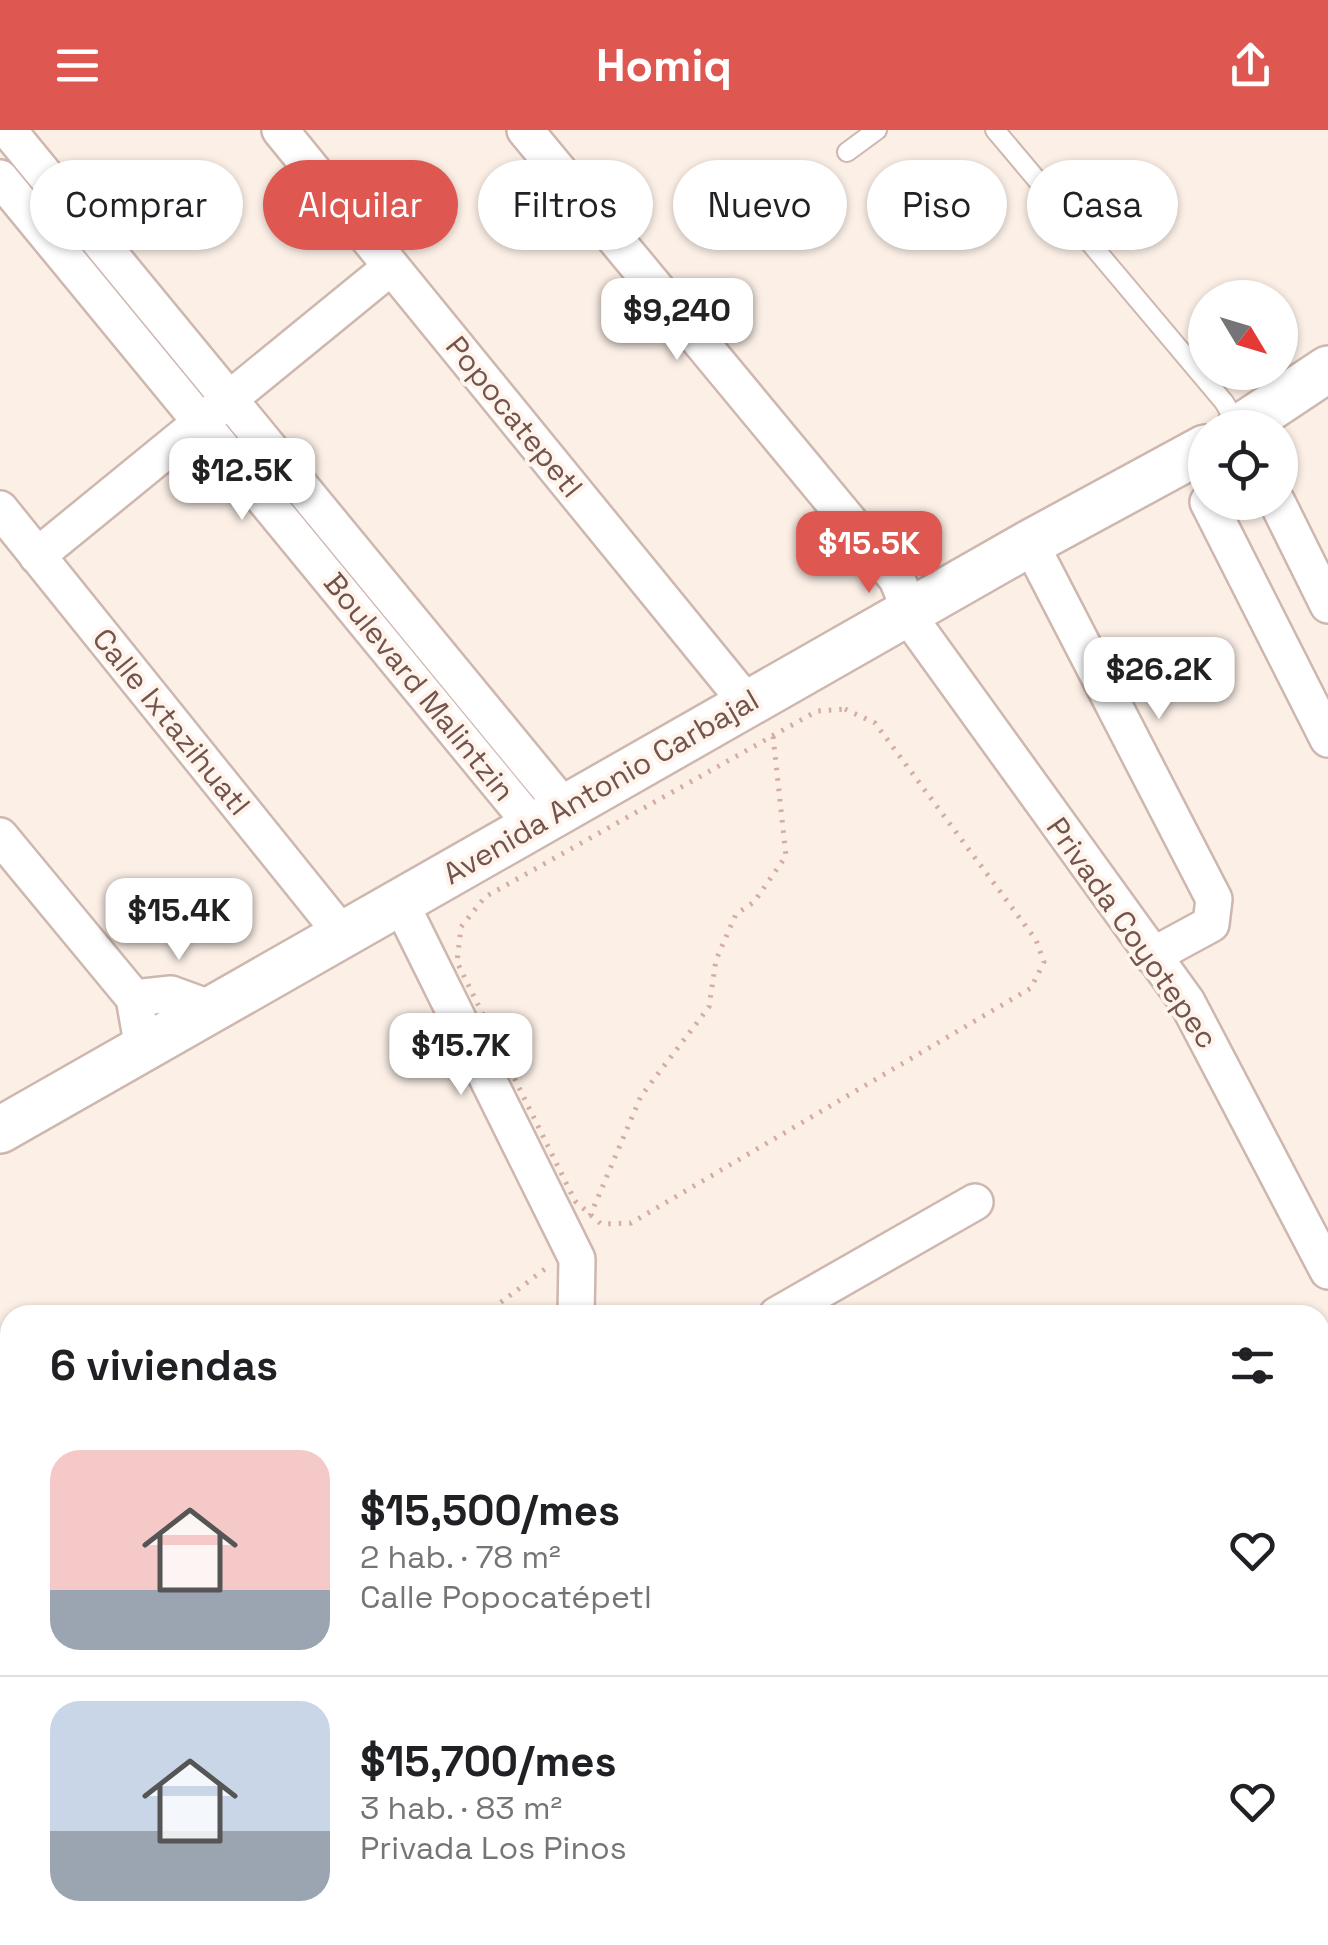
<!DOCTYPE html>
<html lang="es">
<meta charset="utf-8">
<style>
body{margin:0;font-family:"Space Grotesk",sans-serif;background:#f2f2f2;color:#202124;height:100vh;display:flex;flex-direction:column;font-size:38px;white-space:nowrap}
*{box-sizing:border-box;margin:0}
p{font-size:32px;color:#757577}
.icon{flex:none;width:55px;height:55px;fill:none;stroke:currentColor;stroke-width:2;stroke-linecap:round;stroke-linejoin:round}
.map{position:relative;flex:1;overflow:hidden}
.side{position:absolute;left:0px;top:1175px;width:1330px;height:640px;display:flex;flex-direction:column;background:#fff;border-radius:30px 30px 0 0;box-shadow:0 2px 8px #0004}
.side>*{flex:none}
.guide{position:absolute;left:30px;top:30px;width:1270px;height:90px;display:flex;gap:20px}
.needle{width:65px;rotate:128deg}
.buttons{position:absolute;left:1188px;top:150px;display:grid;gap:20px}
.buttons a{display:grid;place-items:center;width:110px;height:110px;border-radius:50%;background:#fff;box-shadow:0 2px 8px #0004;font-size:50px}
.price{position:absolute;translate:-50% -85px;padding:0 22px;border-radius:20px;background:#fff;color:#222;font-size:32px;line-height:65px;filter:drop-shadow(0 2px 5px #0008)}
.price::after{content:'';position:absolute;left:50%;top:60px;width:30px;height:22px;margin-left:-15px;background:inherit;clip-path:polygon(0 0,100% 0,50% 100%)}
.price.current{background:#de5851;color:#fff}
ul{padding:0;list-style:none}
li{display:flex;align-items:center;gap:30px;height:250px;padding:0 50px}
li+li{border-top:2px solid #e0e0e0}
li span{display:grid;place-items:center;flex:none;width:280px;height:200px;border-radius:30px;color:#555}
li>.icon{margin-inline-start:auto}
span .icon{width:120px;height:120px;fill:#fffc;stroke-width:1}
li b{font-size:42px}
h2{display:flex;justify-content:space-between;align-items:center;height:120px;padding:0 50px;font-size:42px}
.chip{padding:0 35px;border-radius:45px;background:#fff;box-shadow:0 2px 8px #0004;font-size:35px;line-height:90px}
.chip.current{background:#de5851;color:#fff}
header{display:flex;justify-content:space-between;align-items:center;height:130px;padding:0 50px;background:#de5851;color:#fff;font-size:45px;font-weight:700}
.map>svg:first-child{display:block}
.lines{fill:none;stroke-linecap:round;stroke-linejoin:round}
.service-casing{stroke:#ceb7af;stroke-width:22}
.minor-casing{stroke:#ceb7af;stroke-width:40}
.tertiary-casing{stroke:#ceb7af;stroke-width:50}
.path{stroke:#d4ada2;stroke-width:5;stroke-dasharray:2.5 8;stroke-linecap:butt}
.service{stroke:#fff;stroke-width:18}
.minor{stroke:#fff;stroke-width:35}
.tertiary{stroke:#fff;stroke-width:45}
.labels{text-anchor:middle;stroke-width:8;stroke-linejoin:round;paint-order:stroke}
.street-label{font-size:30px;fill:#73534c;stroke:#fef4ec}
</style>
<header><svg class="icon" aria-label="menu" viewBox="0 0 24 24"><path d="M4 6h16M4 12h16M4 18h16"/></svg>Homiq<svg class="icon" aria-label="share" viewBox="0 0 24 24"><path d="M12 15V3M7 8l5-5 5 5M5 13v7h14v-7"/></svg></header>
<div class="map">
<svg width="1328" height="1815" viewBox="0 0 1328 1815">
<rect width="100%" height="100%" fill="#fbefe6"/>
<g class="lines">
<g class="service-casing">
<path id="service" d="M 995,0 L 1224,272 L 1239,297
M 847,22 L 877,0"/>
</g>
<g class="minor-casing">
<path id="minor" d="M 8,0 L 565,678
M 280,0 L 748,574
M 525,0 L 897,449 L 917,498 L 1187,872 L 1328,1141
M 0,48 L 533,696
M 1208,372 L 1328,609
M 1277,372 L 1328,475
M 0,379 L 343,805
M 1030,413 L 1214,769 L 1211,794 L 1152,826
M 37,426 L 391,137
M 0,706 L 134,868 L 143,918
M 400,772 L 577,1129 L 576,1185
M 134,868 L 171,864 L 212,879
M 777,1185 L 975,1072
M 0,1239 L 10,1234"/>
</g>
<g class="tertiary-casing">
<path id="tertiary" d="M 1239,298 L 1328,239
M 0,1000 L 1030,413 L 1205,318
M 0,1707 L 10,1733
M 37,1805 L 41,1815"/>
</g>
<path class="path" d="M 845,579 L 875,593 L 1036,810 L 1044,832 L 1031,858 L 631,1093 L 601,1094 L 575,1071 L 457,832 L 461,797 L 485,767 L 817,581 Z
M 590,1086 L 641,966 L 709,877 L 716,830 L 736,784 L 754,772 L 786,726 L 773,606
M 484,1185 L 545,1139
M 0,1480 L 10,1479
M 383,1805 L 385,1815
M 143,1809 L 171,1815
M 132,1815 L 148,1805"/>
<use href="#service" class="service"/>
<use href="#minor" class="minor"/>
<use href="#tertiary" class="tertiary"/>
</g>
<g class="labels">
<g class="street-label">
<text transform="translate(514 287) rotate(51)" y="10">Popocatepetl</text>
<text transform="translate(419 557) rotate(51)" y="10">Boulevard Malintzin</text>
<text transform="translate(171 592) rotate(51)" y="10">Calle Ixtazihuatl</text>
<text transform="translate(601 657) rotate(-30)" y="10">Avenida Antonio Carbajal</text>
<text transform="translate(1132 803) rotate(55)" y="10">Privada Coyotepec</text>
</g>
</g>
</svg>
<div class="buttons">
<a><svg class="needle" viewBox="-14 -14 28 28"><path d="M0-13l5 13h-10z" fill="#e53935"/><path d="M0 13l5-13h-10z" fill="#757577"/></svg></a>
<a><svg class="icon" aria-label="locate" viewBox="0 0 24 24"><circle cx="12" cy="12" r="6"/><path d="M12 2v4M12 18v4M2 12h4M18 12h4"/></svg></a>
</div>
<b class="price" style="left:677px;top:233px">$9,240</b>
<b class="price" style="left:242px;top:393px">$12.5K</b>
<b class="price current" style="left:869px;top:466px">$15.5K</b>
<b class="price" style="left:1159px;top:592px">$26.2K</b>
<b class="price" style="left:179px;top:833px">$15.4K</b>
<b class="price" style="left:461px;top:968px">$15.7K</b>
<div class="guide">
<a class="chip">Comprar</a>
<a class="chip current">Alquilar</a>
<a class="chip">Filtros</a>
<a class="chip">Nuevo</a>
<a class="chip">Piso</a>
<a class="chip">Casa</a>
</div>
<section class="side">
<h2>6 viviendas<svg class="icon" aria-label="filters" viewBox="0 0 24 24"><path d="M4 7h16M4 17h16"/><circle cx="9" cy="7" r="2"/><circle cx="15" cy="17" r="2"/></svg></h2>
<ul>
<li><span style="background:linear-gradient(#f6c9c9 70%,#9aa5b1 0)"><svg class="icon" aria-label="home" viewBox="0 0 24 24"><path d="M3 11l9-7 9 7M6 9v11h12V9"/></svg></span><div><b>$15,500/mes</b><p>2 hab. · 78 m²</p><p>Calle Popocatépetl</p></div><svg class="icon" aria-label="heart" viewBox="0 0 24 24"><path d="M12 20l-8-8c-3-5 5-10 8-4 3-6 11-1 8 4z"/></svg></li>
<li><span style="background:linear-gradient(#c9d6e8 65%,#9aa5b1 0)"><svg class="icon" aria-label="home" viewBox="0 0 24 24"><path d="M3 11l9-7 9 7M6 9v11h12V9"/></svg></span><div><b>$15,700/mes</b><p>3 hab. · 83 m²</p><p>Privada Los Pinos</p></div><svg class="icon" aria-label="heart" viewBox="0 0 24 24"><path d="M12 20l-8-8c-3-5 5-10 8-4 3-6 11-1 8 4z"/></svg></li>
</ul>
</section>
</div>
